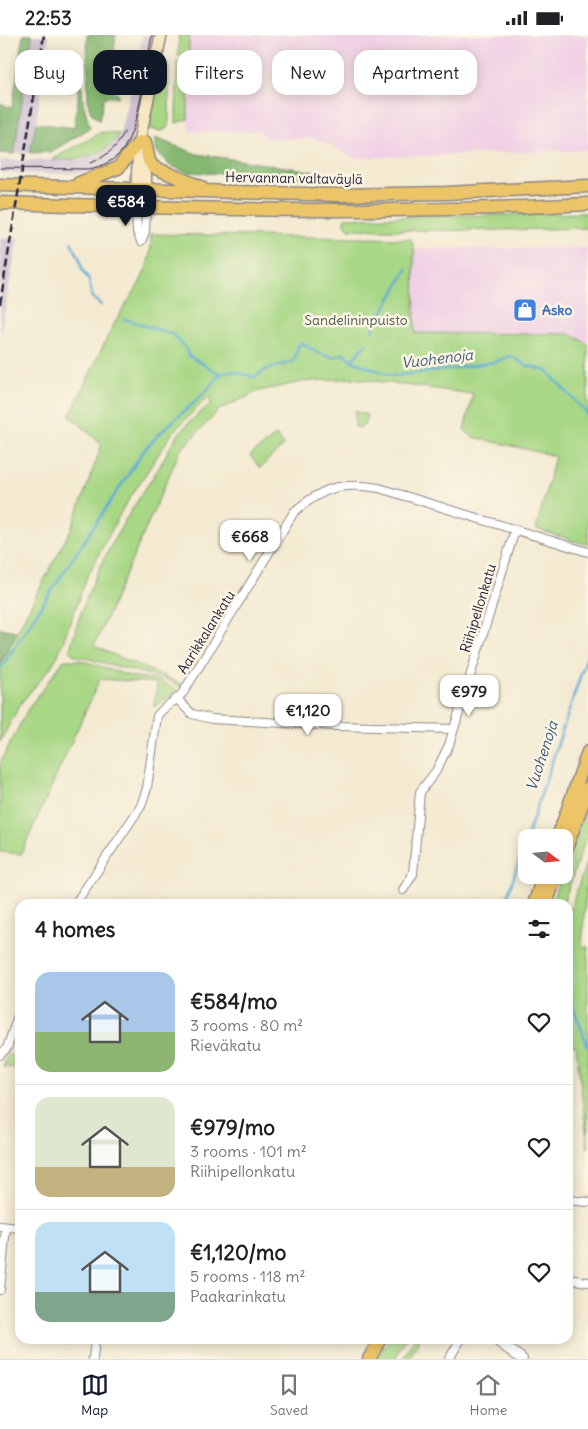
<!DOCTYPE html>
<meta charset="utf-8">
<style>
body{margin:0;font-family:Delius,sans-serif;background:#f2f2f2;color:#202124;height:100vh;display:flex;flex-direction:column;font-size:19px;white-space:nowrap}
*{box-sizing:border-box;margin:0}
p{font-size:16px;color:#757577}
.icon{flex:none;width:28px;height:28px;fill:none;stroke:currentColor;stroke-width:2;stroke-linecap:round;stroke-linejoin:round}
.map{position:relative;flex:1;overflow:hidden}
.drawer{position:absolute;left:15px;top:864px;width:558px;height:445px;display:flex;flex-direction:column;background:#fff;border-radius:15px;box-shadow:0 2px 12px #0003}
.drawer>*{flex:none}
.hud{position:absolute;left:15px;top:15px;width:559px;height:45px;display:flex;gap:10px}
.needle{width:32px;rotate:106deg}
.controls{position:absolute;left:518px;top:794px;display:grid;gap:10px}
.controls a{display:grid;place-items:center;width:55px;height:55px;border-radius:10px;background:#fff;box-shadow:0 2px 12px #0003;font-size:25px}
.price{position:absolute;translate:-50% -42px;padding:0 11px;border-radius:10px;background:#fff;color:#222;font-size:16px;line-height:32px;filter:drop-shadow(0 1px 2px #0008)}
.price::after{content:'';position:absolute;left:50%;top:30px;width:15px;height:11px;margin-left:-8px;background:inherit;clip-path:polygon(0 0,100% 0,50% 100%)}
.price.selected{background:#111827;color:#fff}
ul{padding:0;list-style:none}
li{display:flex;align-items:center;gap:15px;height:125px;padding:0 20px}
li+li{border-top:1px solid #e0e0e0}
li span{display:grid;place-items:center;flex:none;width:140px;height:100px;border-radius:15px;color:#555}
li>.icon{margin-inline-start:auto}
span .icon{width:60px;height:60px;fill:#fffc;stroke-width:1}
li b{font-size:21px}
h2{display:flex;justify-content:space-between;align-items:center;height:60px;padding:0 20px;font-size:21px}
.pill{padding:0 18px;border-radius:15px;background:#fff;box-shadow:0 2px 12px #0003;font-size:18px;line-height:45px}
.pill.selected{background:#111827;color:#fff}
.status{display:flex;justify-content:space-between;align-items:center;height:35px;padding:0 25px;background:#fff;direction:ltr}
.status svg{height:14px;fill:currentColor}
.menu{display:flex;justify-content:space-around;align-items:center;height:70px;border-top:1px solid #e0e0e0;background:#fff;font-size:14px;color:#757577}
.menu a{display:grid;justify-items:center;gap:2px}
.menu .selected{color:#111827}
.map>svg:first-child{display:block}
.built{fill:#f0d0e5}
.industrial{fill:#cebed2}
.green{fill:#a8d785;stroke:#657c60}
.forest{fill:#86b872;stroke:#546d56}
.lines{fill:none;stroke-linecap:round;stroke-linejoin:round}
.stream{stroke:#5cacd6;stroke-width:2.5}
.minor-casing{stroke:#8b8686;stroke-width:10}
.tertiary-casing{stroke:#8b8686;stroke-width:12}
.secondary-casing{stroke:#8b8686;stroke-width:14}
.primary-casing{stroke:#8b8686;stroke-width:15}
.trunk-casing{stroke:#8b8686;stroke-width:15}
.minor{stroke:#fff;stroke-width:8}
.tertiary{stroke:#fff;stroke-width:10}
.secondary{stroke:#f8e8c3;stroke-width:11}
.primary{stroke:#edc569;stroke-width:12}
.trunk{stroke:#edc569;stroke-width:12}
.tram{stroke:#22223b;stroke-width:1}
.rail{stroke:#22223b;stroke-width:2.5;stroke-dasharray:8 4;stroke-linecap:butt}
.labels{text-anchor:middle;stroke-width:5;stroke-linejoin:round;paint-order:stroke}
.street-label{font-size:14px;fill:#22223b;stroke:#fcf5e5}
.shop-label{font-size:14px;font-weight:bold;fill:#366cbe;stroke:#fcf5e5;text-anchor:start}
.park-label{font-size:14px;fill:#4a5851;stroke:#fcf5e5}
.water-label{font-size:15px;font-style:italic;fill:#395979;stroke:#fcf5e5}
</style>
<div class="status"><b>22:53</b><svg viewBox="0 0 49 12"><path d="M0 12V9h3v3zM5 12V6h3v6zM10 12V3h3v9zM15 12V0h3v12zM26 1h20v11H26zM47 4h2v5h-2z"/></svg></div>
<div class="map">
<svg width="588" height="1324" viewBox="0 0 588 1324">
<rect width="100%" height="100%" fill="#fcf5e5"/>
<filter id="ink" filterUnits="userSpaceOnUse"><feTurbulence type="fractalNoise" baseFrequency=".02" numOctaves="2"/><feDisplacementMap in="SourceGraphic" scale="10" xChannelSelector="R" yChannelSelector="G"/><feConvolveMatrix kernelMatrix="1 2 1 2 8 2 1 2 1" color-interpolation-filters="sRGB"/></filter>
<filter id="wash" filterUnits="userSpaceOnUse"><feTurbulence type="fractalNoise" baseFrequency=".0096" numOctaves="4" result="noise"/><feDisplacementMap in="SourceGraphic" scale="20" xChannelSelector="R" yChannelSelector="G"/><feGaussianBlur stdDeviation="1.12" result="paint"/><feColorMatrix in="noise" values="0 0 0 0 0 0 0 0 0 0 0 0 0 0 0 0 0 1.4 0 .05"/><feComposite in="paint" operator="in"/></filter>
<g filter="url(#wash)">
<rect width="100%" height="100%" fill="#f4ead2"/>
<path class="built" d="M 189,0 L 588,0 L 588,115 L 354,123 L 315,103 L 265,104 L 260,96 L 190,97 L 187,83 Z
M 588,213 L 588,309 L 570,299 L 414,298 L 414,214 Z"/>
<path class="industrial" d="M 32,0 L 49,0 L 36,88 L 30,118 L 14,119 Z
M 143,0 L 155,0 L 145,48 L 130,110 L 114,128 L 97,136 L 83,139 L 0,138 L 0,125 L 78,125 L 98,120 L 114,108 L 120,99 Z
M 18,203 L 0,301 L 0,204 Z"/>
<path class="green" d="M 179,0 L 189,0 L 189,21 L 178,21 Z
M 177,27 L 189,27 L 188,84 L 176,88 Z
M 165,28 L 169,29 L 169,92 L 162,96 L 150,94 L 150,87 L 161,31 Z
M 102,97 L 119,99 C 105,123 76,125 51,125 Z
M 588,178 L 588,193 C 509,195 429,197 349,194 L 345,189 L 345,183 Z
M 151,199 L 411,204 L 414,214 L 415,298 L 570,299 L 588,309 L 588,510 L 536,494 L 555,421 L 473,402 L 464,395 L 473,359 L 352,343 L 302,347 L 259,356 L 219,375 L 180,416 L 94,611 L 182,649 L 180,652 L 165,644 L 74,620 L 70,615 C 85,552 117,495 153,442 C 162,430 167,415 176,403 C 185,389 199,379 211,368 L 209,361 L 173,397 L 122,475 L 87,542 L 58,620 L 51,632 L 21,668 L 0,707 L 0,629 L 73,490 L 102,409 L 70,381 C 84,352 97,322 112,293 C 129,259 153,242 151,199 Z
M 355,376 L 367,380 L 365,389 L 361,393 L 355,392 Z
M 276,400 L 284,410 L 260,433 L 250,421 Z
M 64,625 L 80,625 L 130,641 L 159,645 L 178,656 L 154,672 L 157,648 L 100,644 L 21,819 L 0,817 L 0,728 L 28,674 Z
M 588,769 L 588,796 L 563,869 L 551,869 L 561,840 L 564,840 L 564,833 Z
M 588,822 L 582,911 L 588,912 L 588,1113 L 576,1011 L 568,1011 L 568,881 Z
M 7,1020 L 20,1021 L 20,1033 L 3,1032 Z
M 388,1304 L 405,1304 L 395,1324 L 377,1324 Z
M 414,1304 L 420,1304 L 409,1324 L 403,1324 Z"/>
<path class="forest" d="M 23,0 L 32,0 L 14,119 L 0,118 L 0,68 L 12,73 Z
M 87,0 L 116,0 L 114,14 L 116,28 L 106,52 L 118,59 L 118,62 L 104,62 L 99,86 L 91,78 L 88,68 Z
M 78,29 L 81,30 L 83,67 L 90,93 L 51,117 L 30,118 L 36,88 L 74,93 L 78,65 Z
M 155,103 L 197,119 L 299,134 L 327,140 L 331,144 L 186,137 L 169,130 L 154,114 Z
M 0,593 L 16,596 L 0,629 Z"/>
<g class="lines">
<path class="stream" d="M 71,207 L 79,222 L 82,234 L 89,245 L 92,262 L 101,270
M 124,284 L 174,300 L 186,314 L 189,321 L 220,339 L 231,336 L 255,342 L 267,334 L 294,326 L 298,311 L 302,308 L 320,319 L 333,322 L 345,319 L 352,326 L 393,341 L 454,334 L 461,332 L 495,327 L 510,321 L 528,331 L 547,336 L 585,376 L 588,385
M 372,296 L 407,234
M 352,325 L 366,309
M 0,634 L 143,417 C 165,388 199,369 220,339
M 527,802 L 588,618
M 505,869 L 526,804
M 568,958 L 588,1012"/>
</g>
</g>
<g filter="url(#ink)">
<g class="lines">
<g class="minor-casing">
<path id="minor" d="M 136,172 L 137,197 L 141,206
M 141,206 L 145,197 L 146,173
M 178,665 L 192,679 L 212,684 L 336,691 L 454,694
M 403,855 L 413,839 L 420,757 L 436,736 L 449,710 L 515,495
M 75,869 L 141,771 L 147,753 L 157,681 C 164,670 177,667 184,656 L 294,477 C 323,452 341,447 379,453 L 588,517
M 0,1020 L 7,1013 L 20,975
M 568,1165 L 588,1167
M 0,1191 L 20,1193
M 568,1244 L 588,1247
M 0,1255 L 6,1192
M 93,1324 L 95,1304
M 449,1324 L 461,1304"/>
</g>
<g class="tertiary-casing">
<path id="tertiary" d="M 495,1304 L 522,1324"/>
</g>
<g class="secondary-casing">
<path id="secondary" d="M 145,117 L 146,173
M 136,172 L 139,107 L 161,0"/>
</g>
<g class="primary-casing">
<path id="primary" d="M 558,802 L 588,717
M 564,819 L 588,753
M 534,869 L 544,840
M 546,869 L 556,840
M 369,1324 L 380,1304"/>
</g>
<g class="trunk-casing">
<path id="trunk" d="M 145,107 L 149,126 L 153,132 L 201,152
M 79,148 L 118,133 L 139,107
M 0,150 L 337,160 L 447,158 L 588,151
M 0,168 C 196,174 392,180 588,169"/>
</g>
<use href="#minor" class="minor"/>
<use href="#tertiary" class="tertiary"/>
<use href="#secondary" class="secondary"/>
<use href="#primary" class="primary"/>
<use href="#trunk" class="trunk"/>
<path class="tram" d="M 90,128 C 105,123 118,112 124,97
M 0,133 L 88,134 C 102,132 116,125 124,113 C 140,88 146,31 152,0"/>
<path class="rail" d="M 0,269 L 44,0"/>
</g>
</g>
<defs>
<g id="shop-square" transform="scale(1.25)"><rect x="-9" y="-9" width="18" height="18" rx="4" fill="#3f7fe0" stroke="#fcf5e5"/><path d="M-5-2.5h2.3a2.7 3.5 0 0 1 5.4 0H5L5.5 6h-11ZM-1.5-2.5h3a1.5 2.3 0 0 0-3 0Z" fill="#fff"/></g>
</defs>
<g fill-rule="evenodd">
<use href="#shop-square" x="525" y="275"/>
</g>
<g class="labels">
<g class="street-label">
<text transform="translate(294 143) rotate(1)" y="5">Hervannan valtaväylä</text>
<text transform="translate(478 573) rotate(-73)" y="5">Riihipellonkatu</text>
<text transform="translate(206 597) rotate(-58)" y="5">Aarikkalankatu</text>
</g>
<g class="shop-label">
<text x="542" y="280">Asko</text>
</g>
<g class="park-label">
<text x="356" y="290">Sandelininpuisto</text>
</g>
<g class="water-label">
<text transform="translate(437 324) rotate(-7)" y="5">Vuohenoja</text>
<text transform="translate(542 721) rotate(-72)" y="5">Vuohenoja</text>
</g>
</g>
</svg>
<div class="controls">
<a><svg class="needle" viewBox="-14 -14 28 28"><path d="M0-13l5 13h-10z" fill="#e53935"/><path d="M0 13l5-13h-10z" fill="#757577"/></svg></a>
</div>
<b class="price selected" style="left:126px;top:192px">€584</b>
<b class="price" style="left:250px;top:527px">€668</b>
<b class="price" style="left:469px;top:682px">€979</b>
<b class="price" style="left:308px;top:701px">€1,120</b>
<div class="hud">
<a class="pill">Buy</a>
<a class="pill selected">Rent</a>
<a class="pill">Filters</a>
<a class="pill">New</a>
<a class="pill">Apartment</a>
</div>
<section class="drawer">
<h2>4 homes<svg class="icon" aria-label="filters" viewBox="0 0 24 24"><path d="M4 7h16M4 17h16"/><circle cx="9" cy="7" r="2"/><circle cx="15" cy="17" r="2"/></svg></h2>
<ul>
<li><span style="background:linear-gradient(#a9c7e8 60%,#8fb573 0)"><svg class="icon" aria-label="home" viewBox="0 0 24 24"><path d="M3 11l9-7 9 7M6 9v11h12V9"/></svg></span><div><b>€584/mo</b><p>3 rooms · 80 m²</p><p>Rieväkatu</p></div><svg class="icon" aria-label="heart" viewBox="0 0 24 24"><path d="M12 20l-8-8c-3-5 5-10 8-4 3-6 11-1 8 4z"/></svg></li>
<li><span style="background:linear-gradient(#dfe7d0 70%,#c2b280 0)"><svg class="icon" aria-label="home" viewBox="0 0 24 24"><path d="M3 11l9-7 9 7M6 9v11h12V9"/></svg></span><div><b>€979/mo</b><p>3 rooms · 101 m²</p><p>Riihipellonkatu</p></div><svg class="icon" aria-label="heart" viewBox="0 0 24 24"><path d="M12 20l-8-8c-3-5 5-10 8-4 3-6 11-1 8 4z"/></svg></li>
<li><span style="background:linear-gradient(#bfe0f5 70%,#7fa58c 0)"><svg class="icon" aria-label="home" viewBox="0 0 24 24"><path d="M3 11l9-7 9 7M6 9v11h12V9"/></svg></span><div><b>€1,120/mo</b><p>5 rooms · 118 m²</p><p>Paakarinkatu</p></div><svg class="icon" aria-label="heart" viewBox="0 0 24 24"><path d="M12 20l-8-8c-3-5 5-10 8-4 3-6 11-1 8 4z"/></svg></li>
</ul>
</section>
</div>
<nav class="menu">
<a class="selected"><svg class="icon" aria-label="map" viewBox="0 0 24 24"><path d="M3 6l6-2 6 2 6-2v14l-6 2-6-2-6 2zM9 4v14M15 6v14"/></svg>Map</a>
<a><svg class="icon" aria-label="saved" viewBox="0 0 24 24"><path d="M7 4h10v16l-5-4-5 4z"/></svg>Saved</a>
<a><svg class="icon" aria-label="home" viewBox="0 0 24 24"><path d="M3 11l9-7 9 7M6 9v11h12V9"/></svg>Home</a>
</nav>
